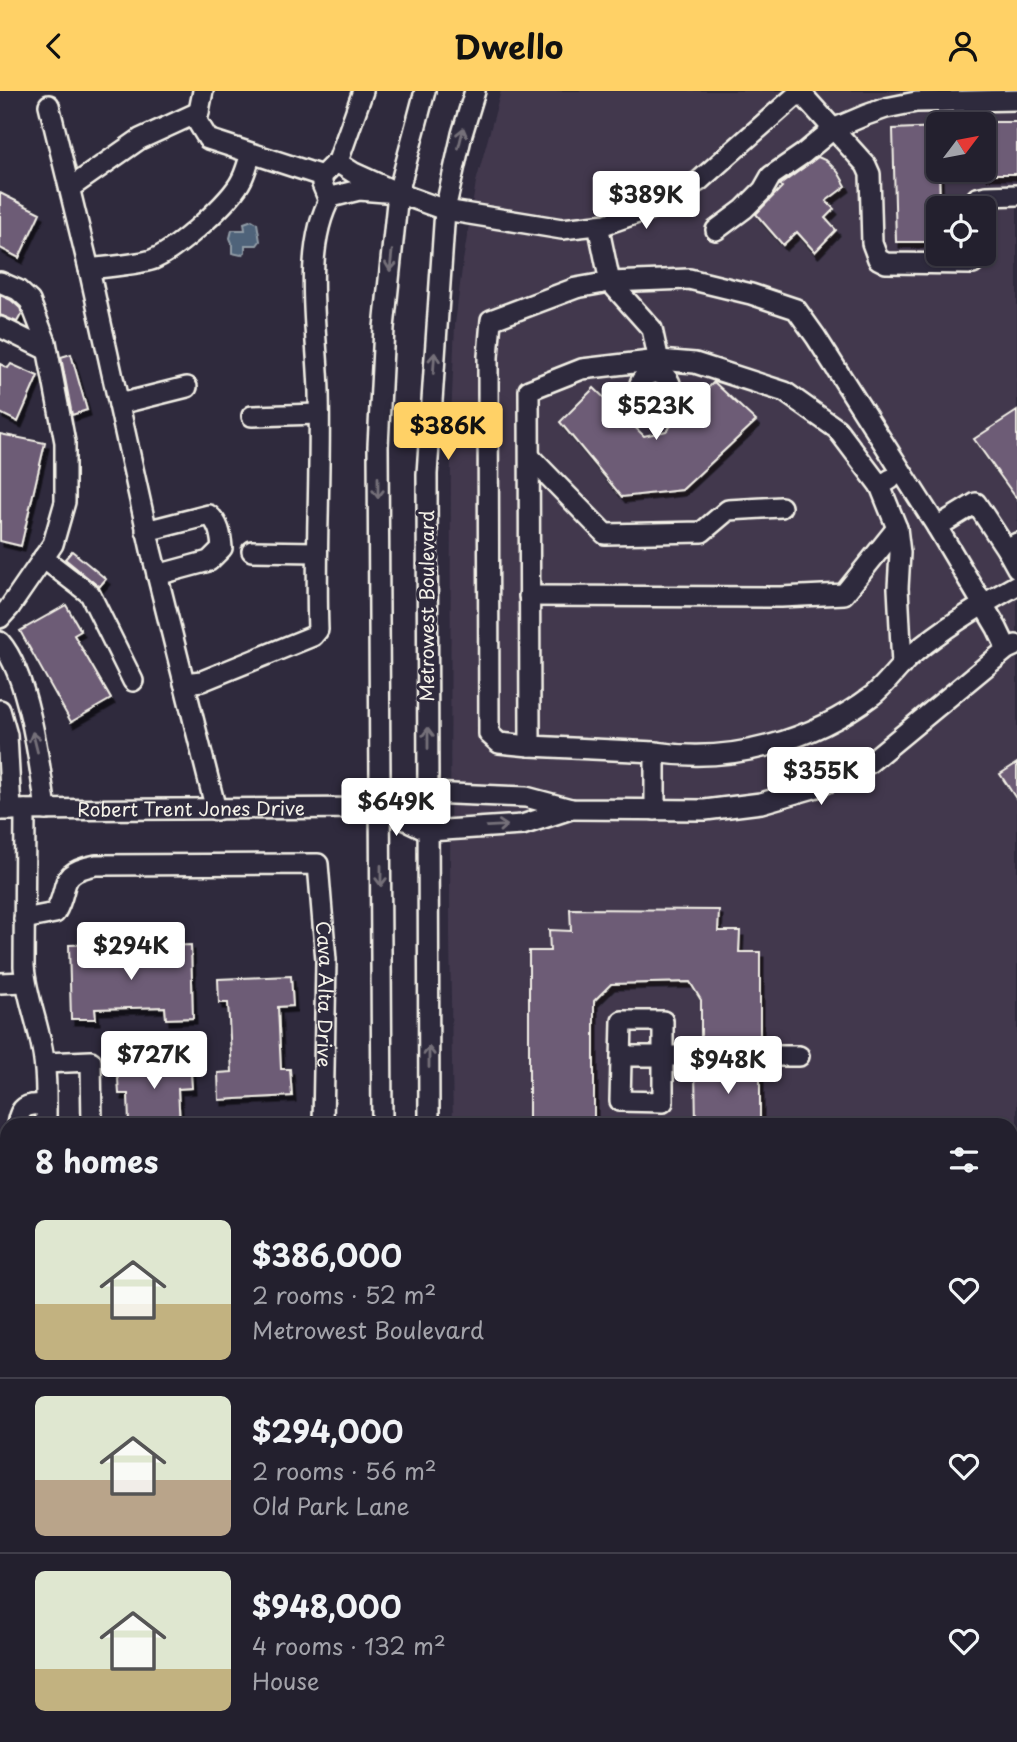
<!DOCTYPE html>
<meta charset="utf-8">
<style>
body{margin:0;font-family:"Playpen Sans",sans-serif;background:#2f2d3a;color:#f1f3f6;height:100vh;display:flex;flex-direction:column;font-size:26px;white-space:nowrap}
*{box-sizing:border-box;margin:0}
p{font-size:23px;color:#a3a3aa}
.icon{flex:none;width:38px;height:38px;fill:none;stroke:currentColor;stroke-width:2;stroke-linecap:round;stroke-linejoin:round}
.map{position:relative;flex:1;overflow:hidden}
.drawer{position:absolute;left:0px;top:1027px;width:1018px;height:625px;display:flex;flex-direction:column;background:#23202e;border-radius:21px 21px 0 0;box-shadow:0 2px 5px #0004,0 0 0 2px #403e4a}
.drawer>*{flex:none}
.needle{width:46px;rotate:58deg}
.fabs{position:absolute;left:926px;top:21px;display:grid;gap:14px}
.fabs a{display:grid;place-items:center;width:70px;height:70px;border-radius:10px;background:#23202e;box-shadow:0 2px 5px #0004,0 0 0 2px #403e4a;font-size:35px}
.price{position:absolute;translate:-50% -60px;padding:0 16px;border-radius:7px;background:#fff;color:#222;font-size:23px;line-height:46px;filter:drop-shadow(0 2px 4px #0008)}
.price::after{content:'';position:absolute;left:50%;top:42px;width:21px;height:16px;margin-left:-10px;background:inherit;clip-path:polygon(0 0,100% 0,50% 100%)}
.price.active{background:#ffd166;color:#111}
ul{padding:0;list-style:none}
li{display:flex;align-items:center;gap:21px;height:175px;padding:0 35px}
li+li{border-top:2px solid #403e4a}
li span{display:grid;place-items:center;flex:none;width:196px;height:140px;border-radius:10px;color:#555}
li>.icon{margin-inline-start:auto}
span .icon{width:84px;height:84px;fill:#fffc;stroke-width:1}
li b{font-size:30px}
h2{display:flex;justify-content:space-between;align-items:center;height:84px;padding:0 35px;font-size:30px}
header{display:flex;justify-content:space-between;align-items:center;height:91px;padding:0 35px;background:#ffd166;color:#111;font-size:32px;font-weight:700}
.map>svg:first-child{display:block}
.built{fill:#42394e;fill-rule:evenodd}
.water{fill:#4f637a;stroke:#919ca6;stroke-width:2}
.building{fill:#6d5c76;stroke:#f4f1e8;stroke-width:2;filter:url(#shadow)}
.lines{fill:none;stroke-linecap:round;stroke-linejoin:round}
.minor-casing{stroke:#f4f1e8;stroke-width:24}
.minor{stroke:#2f2a3d;stroke-width:19}
.oneway{stroke:#747079}
.labels{text-anchor:middle;stroke-width:6;stroke-linejoin:round;paint-order:stroke}
.street-label{font-size:19px;fill:#f4f1e8;stroke:#2f2a3d}
</style>
<header><svg class="icon" aria-label="back" viewBox="0 0 24 24"><path d="M15 5l-7 7 7 7"/></svg>Dwello<svg class="icon" aria-label="person" viewBox="0 0 24 24"><circle cx="12" cy="8" r="4"/><path d="M4 21q1-7 8-7t8 7"/></svg></header>
<div class="map">
<svg width="1017" height="1651" viewBox="0 0 1017 1651">
<defs>
<filter id="shadow"><feDropShadow dx="3.5" dy="5.5" stdDeviation="0" flood-color="#0009"/></filter>
</defs>
<rect width="100%" height="100%" fill="#2f2a3d"/>
<filter id="ink" filterUnits="userSpaceOnUse"><feTurbulence type="fractalNoise" baseFrequency=".0143" numOctaves="2"/><feDisplacementMap in="SourceGraphic" scale="14" xChannelSelector="R" yChannelSelector="G"/><feConvolveMatrix kernelMatrix="1 2 1 2 8 2 1 2 1" color-interpolation-filters="sRGB"/></filter>
<g filter="url(#ink)">
<path class="built" d="M 501,0 L 1017,0 L 1017,1222 L 1012,1213 L 1012,1034 L 453,1034 L 450,843 L 451,329 L 455,233 L 463,170 L 476,91 ZM 938,33 L 984,33 L 984,79 L 938,79 ZM 938,117 L 984,117 L 984,163 L 938,163 Z
M 40,1645 L 356,1645 L 356,1651 L 40,1651 Z"/>
<path class="water" d="M 252,129 L 257,132 L 260,150 L 257,154 L 245,154 L 245,161 L 241,164 L 232,162 L 232,152 L 230,147 L 232,139 L 245,139 L 244,132 Z"/>
<path class="building" d="M 984,31 L 1017,31 L 1017,83 L 984,83 Z
M 938,36 L 940,117 L 938,117 L 938,151 L 896,151 L 893,38 Z
M 818,66 L 827,70 L 838,81 L 846,95 L 826,110 L 834,118 L 825,127 L 836,139 L 815,161 L 797,141 L 783,154 L 756,123 L 782,96 L 780,94 Z
M 0,102 L 40,122 L 19,167 L 0,157 Z
M 0,204 L 11,209 L 20,217 L 22,222 L 17,231 L 0,224 Z
M 71,263 L 87,319 L 72,324 L 61,266 Z
M 0,273 L 8,277 L 11,273 L 38,285 L 18,331 L 0,322 Z
M 714,291 L 756,330 L 682,399 L 622,406 L 560,331 L 594,297 L 644,345 L 666,340 Z
M 1017,320 L 1017,408 L 974,348 Z
M 0,343 L 45,352 L 21,455 L 0,450 Z
M 72,460 L 106,488 L 99,496 L 65,468 Z
M 66,514 L 81,540 L 74,544 L 111,608 L 71,631 L 20,540 Z
M 1017,672 L 1017,709 L 1000,683 Z
M 570,818 L 719,819 L 718,840 L 740,840 L 739,861 L 760,861 L 760,953 L 701,953 L 701,909 L 690,891 L 611,893 L 594,910 L 594,1034 L 529,1034 L 529,860 L 550,860 L 549,839 L 571,840 Z
M 97,853 L 98,867 L 167,865 L 166,855 L 191,854 L 193,927 L 166,928 L 165,916 L 95,918 L 96,928 L 71,928 L 69,854 Z
M 291,885 L 293,915 L 278,916 L 281,978 L 290,978 L 292,1005 L 219,1009 L 218,982 L 232,981 L 228,912 L 219,912 L 218,888 Z
M 190,969 L 192,997 L 178,998 L 180,1034 L 129,1034 L 128,1003 L 119,1003 L 117,973 Z
M 695,977 L 760,977 L 760,1034 L 696,1034 Z"/>
<g class="lines">
<g class="minor-casing">
<g id="minor">
<path d="M 203,0 L 197,30 L 208,48 L 322,85"/>
<path d="M 800,1 L 866,74 L 870,83 L 872,152 L 878,168 L 886,172 L 973,173 L 972,163"/>
<path d="M 49,14 L 89,178 L 151,459 L 216,719"/>
<path d="M 337,73 L 363,0"/>
<path d="M 70,97 L 140,48 L 199,21"/>
<path d="M 398,102 L 359,99 L 331,106 L 327,105 L 322,93 L 322,85 L 333,74 L 340,73 L 354,82 L 398,102 L 445,119 L 562,138 L 606,133 L 655,116 L 699,90 L 801,0"/>
<path d="M 972,117 L 977,107 L 986,105 L 1017,104"/>
<path d="M 598,134 L 610,191 L 652,238 L 662,284"/>
<path d="M 716,139 L 744,118 L 763,99 L 771,85 L 803,63 L 833,38 L 866,24 L 886,17 L 916,11 L 1017,9"/>
<path d="M 89,178 C 103,176 144,173 154,168 C 177,158 231,111 242,88 C 246,80 248,71 251,63"/>
<path d="M 0,191 L 18,199 L 30,210 L 46,251 L 65,351 L 65,411 L 53,453 L 9,517 L 0,527"/>
<path d="M 0,236 L 47,259"/>
<circle cx="655" cy="298" r="16"/>
<path d="M 119,313 L 187,296"/>
<path d="M 252,325 L 319,323"/>
<path d="M 531,367 L 605,443 L 702,441 L 728,419 L 781,416"/>
<path d="M 891,388 L 880,395 L 897,437 L 900,462 L 898,497 L 902,574"/>
<path d="M 937,436 L 976,412 L 1007,459 L 1017,452"/>
<path d="M 146,440 L 209,424 C 219,432 221,444 222,457 L 209,470 L 157,484"/>
<path d="M 1007,459 L 1017,477"/>
<path d="M 252,460 L 317,461"/>
<path d="M 43,467 L 90,503 L 133,590"/>
<path d="M 529,505 L 781,506 L 844,503 L 897,437"/>
<path d="M 0,551 C 29,584 40,675 46,719"/>
<path d="M 184,592 L 202,590 L 313,545 L 318,539 C 315,460 321,381 319,302 C 318,244 301,157 331,106"/>
<path d="M 0,619 L 7,644 L 11,719"/>
<path d="M 530,655 L 499,652 L 489,643 L 488,266 L 491,229 L 576,197 L 610,191 L 689,188 L 751,203 L 796,218 L 816,246 L 937,436 L 997,537 L 1007,558"/>
<path d="M 655,661 C 731,673 812,650 873,604 C 888,592 899,574 914,562 C 946,535 981,514 1017,494"/>
<path d="M 380,717 L 429,740 L 522,734 L 571,718"/>
<path id="s1" d="M 0,719 L 380,717 L 428,702 L 526,706 L 571,718 L 705,719 L 761,712 L 817,696 L 869,672 L 1007,558 L 1016,554"/>
<path d="M 25,719 L 24,875 C 26,903 37,929 42,957 C 47,982 46,1008 46,1034"/>
<path d="M 655,719 L 655,661 L 530,655 L 529,299 L 582,278 L 659,269 L 695,272 L 785,301 L 837,338 L 880,395"/>
<path id="s2" d="M 24,828 L 55,822 C 71,795 55,782 96,774 L 318,773 L 326,869 L 323,1034"/>
<path d="M 0,892 L 25,891"/>
<path d="M 622,930 L 663,930 L 663,1011 L 620,1010 Z"/>
<path d="M 621,965 L 799,965"/>
<path d="M 45,972 L 91,970 L 92,1034"/>
<path d="M 17,1034 C 20,1013 27,1014 46,1013"/>
<path d="M 382,1034 L 378,355 L 384,237 L 398,102 L 425,0"/>
<path d="M 429,1034 L 427,383 L 445,119 L 462,43 L 475,0"/>
<path d="M 1017,1061 L 1017,1094"/>
<path d="M 0,1236 L 7,1236"/>
<path d="M 1012,1257 L 1017,1266"/>
<path d="M 1012,1488 L 1017,1485"/>
<path d="M 1012,1593 L 1017,1601"/>
<path d="M 0,1611 L 7,1608"/>
<path d="M 18,1645 L 19,1651"/>
<path d="M 233,1645 L 236,1651"/>
<path d="M 279,1645 L 279,1651"/>
<path d="M 381,1645 L 381,1651"/>
<path d="M 431,1645 L 432,1651"/>
<path d="M 805,1645 L 809,1651"/>
<path d="M 888,1645 L 892,1651"/>
<path d="M 963,1645 L 967,1651"/>
<path d="M 773,1651 L 781,1645"/>
</g>
</g>
<use href="#minor" class="minor"/>
</g>
<defs><path id="oneway-shaft" d="M-6 0H5M1.5-3L5.5 0L1.5 3" fill="none" stroke-width="1.6" stroke-linecap="round" stroke-linejoin="round" transform="scale(1.75)"/></defs>
<g class="oneway">
<use href="#oneway-shaft" transform="translate(461 47) rotate(-76)"/>
<use href="#oneway-shaft" transform="translate(391 170) rotate(96)"/>
<use href="#oneway-shaft" transform="translate(434 272) rotate(-86)"/>
<use href="#oneway-shaft" transform="translate(378 397) rotate(90)"/>
<use href="#oneway-shaft" transform="translate(428 647) rotate(-90)"/>
<use href="#oneway-shaft" transform="translate(35 651) rotate(-104)"/>
<use href="#oneway-shaft" transform="translate(497 735) rotate(-3)"/>
<use href="#oneway-shaft" transform="translate(381 785) rotate(90)"/>
<use href="#oneway-shaft" transform="translate(429 966) rotate(-90)"/>
</g>
</g>
<g class="labels">
<g class="street-label">
<text transform="translate(427 515) rotate(-90)" y="7">Metrowest Boulevard</text>
<text dy="7" stroke="none"><textPath href="#s1" startOffset="191">Robert Trent Jones Drive</textPath></text>
<text dy="7" stroke="none"><textPath href="#s2" startOffset="453">Cava Alta Drive</textPath></text>
</g>
</g>
</svg>
<div class="fabs">
<a><svg class="needle" viewBox="-14 -14 28 28"><path d="M0-13l5 13h-10z" fill="#e53935"/><path d="M0 13l5-13h-10z" fill="#a3a3aa"/></svg></a>
<a><svg class="icon" aria-label="locate" viewBox="0 0 24 24"><circle cx="12" cy="12" r="6"/><path d="M12 2v4M12 18v4M2 12h4M18 12h4"/></svg></a>
</div>
<b class="price" style="left:646px;top:140px">$389K</b>
<b class="price" style="left:656px;top:351px">$523K</b>
<b class="price active" style="left:448px;top:371px">$386K</b>
<b class="price" style="left:821px;top:716px">$355K</b>
<b class="price" style="left:396px;top:747px">$649K</b>
<b class="price" style="left:131px;top:891px">$294K</b>
<b class="price" style="left:154px;top:1000px">$727K</b>
<b class="price" style="left:728px;top:1005px">$948K</b>
<section class="drawer">
<h2>8 homes<svg class="icon" aria-label="filters" viewBox="0 0 24 24"><path d="M4 7h16M4 17h16"/><circle cx="9" cy="7" r="2"/><circle cx="15" cy="17" r="2"/></svg></h2>
<ul>
<li><span style="background:linear-gradient(#dfe7d0 60%,#c2b280 0)"><svg class="icon" aria-label="home" viewBox="0 0 24 24"><path d="M3 11l9-7 9 7M6 9v11h12V9"/></svg></span><div><b>$386,000</b><p>2 rooms · 52 m²</p><p>Metrowest Boulevard</p></div><svg class="icon" aria-label="heart" viewBox="0 0 24 24"><path d="M12 20l-8-8c-3-5 5-10 8-4 3-6 11-1 8 4z"/></svg></li>
<li><span style="background:linear-gradient(#dfe7d0 60%,#b9a48a 0)"><svg class="icon" aria-label="home" viewBox="0 0 24 24"><path d="M3 11l9-7 9 7M6 9v11h12V9"/></svg></span><div><b>$294,000</b><p>2 rooms · 56 m²</p><p>Old Park Lane</p></div><svg class="icon" aria-label="heart" viewBox="0 0 24 24"><path d="M12 20l-8-8c-3-5 5-10 8-4 3-6 11-1 8 4z"/></svg></li>
<li><span style="background:linear-gradient(#dfe7d0 70%,#c2b280 0)"><svg class="icon" aria-label="home" viewBox="0 0 24 24"><path d="M3 11l9-7 9 7M6 9v11h12V9"/></svg></span><div><b>$948,000</b><p>4 rooms · 132 m²</p><p>House</p></div><svg class="icon" aria-label="heart" viewBox="0 0 24 24"><path d="M12 20l-8-8c-3-5 5-10 8-4 3-6 11-1 8 4z"/></svg></li>
</ul>
</section>
</div>
